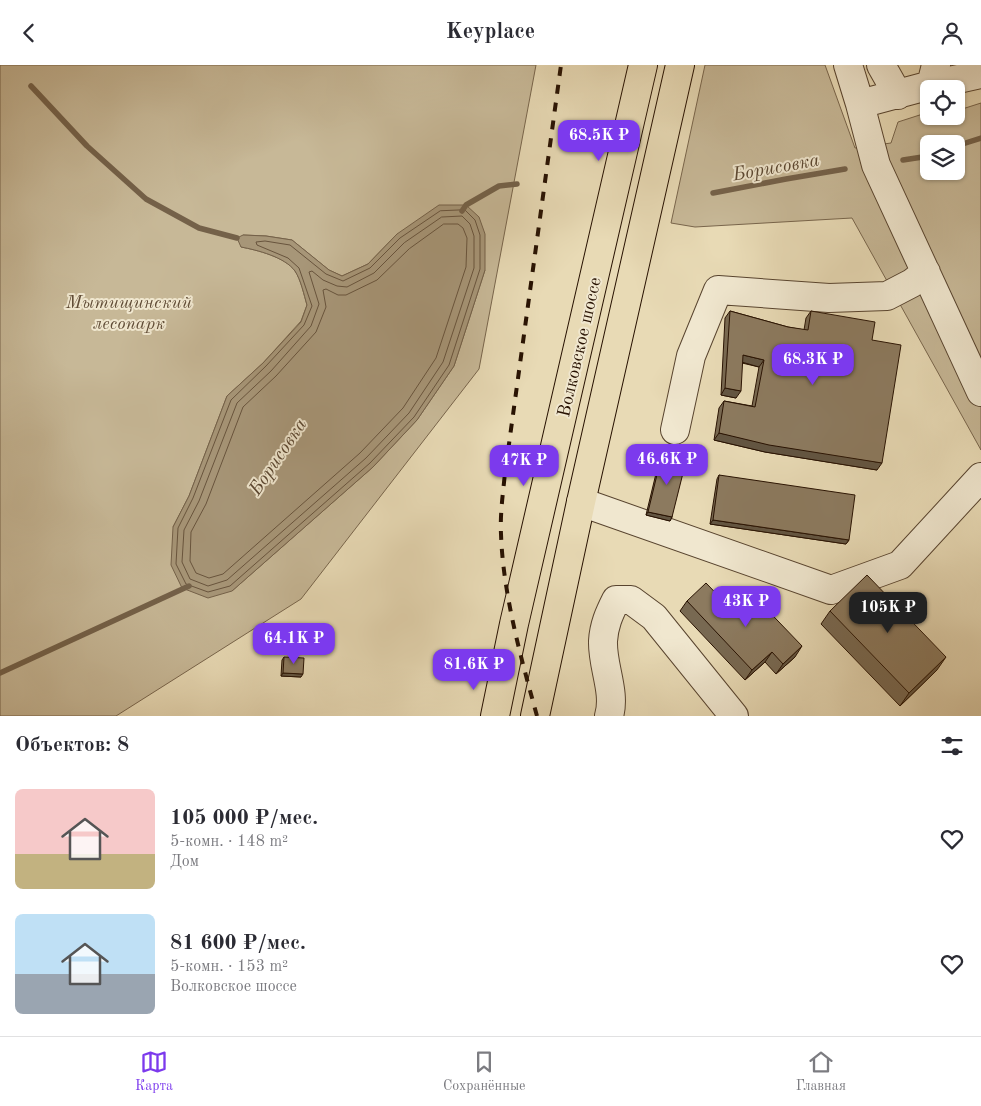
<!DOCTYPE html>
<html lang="ru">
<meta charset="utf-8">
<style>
body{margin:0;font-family:"Old Standard TT",serif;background:#f7f7f7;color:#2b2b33;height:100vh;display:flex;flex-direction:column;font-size:19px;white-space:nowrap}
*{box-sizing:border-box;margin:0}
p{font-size:16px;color:#7c7c81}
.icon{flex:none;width:28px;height:28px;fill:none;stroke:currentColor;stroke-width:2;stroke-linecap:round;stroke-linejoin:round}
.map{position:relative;height:651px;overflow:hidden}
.sheet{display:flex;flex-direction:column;background:#fff;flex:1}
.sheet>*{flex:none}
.controls{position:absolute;left:920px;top:15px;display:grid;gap:10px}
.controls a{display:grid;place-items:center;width:45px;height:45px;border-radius:8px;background:#fff;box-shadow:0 1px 4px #0004;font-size:25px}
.price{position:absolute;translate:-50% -42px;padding:0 11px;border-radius:10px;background:#7c3aed;color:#fff;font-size:16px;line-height:32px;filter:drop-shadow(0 1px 2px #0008)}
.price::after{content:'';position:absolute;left:50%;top:30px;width:15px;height:11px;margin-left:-8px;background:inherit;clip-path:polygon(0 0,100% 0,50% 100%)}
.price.selected{background:#222;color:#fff}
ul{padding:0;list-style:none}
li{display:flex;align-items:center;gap:15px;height:125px;padding:0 15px}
li span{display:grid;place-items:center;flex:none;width:140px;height:100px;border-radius:8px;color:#555}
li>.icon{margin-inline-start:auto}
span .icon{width:60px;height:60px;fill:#fffc;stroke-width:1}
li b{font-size:21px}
h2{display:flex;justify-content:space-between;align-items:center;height:60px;padding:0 15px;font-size:21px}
header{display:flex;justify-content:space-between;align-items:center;height:65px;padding:0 15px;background:#fff;font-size:22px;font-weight:700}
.tabs{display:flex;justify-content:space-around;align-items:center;height:70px;border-top:1px solid #e1e1e2;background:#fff;font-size:14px;color:#7c7c81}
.tabs a{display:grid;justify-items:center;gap:2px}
.tabs .selected{color:#7c3aed}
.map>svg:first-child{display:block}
.green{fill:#c7b897;stroke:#78654c;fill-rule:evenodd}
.water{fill:#a79678;stroke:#746149}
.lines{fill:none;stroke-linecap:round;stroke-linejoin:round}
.shore{stroke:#68543d;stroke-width:1}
.stream{stroke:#746149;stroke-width:5.5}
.minor-casing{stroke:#58442f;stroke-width:30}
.major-casing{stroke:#281202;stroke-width:30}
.minor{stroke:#f0e7cf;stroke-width:28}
.major{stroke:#e8dab5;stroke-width:28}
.rail{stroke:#281202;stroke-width:4;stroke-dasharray:9 9;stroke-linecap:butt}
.wall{fill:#786952;stroke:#281202}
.shaded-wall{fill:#625542;stroke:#281202}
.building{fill:#8c7a5f;stroke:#281202}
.labels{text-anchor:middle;stroke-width:4;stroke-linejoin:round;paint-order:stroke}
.park-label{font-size:18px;font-style:italic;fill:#604c36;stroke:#f0e7cf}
.street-label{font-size:18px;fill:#281202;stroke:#f0e7cf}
.water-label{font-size:19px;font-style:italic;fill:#5b4731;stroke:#f0e7cf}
</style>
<header><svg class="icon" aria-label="back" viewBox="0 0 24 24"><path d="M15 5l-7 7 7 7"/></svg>Keyplace<svg class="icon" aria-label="person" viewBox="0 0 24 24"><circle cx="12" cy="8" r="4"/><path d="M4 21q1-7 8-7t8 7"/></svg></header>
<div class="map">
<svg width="981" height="651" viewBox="0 0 981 651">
<rect width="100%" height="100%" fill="#e8dab5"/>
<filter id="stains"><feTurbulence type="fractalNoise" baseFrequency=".004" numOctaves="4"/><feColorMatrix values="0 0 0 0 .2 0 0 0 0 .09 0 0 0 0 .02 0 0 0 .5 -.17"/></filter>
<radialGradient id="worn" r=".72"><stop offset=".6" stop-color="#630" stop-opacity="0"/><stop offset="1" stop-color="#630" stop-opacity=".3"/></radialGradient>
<path class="green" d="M 0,0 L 536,0 L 479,304 L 301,534 L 116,651 L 0,651 ZM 397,169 L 485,205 L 454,301 L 417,355 L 373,402 L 232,526 L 173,462 L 189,431 L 227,331 L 263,298 L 301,256 L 307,240 C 304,230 301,215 295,206 C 285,192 257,185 241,182 L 243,170 L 266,171 L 292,175 L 329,205 L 342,211 L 368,199 Z
M 705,0 L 825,0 L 855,83 L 891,78 L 898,57 L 929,47 L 929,51 L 956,51 L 956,46 L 981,38 L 981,385 L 852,153 L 695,162 L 671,158 ZM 929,79 L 956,79 L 956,106 L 929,106 Z"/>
<path class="water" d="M 439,140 L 466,140 L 479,152 L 485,169 L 485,205 L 454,301 L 417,355 L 373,402 L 232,526 L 208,533 L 182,523 L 171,500 L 173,462 L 189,431 L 227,331 L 263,298 L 301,257 L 307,240 C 304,230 301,215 295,206 C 285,192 257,185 241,182 L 237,173 L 243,170 L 266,171 L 292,175 L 329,205 L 342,211 L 368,199 L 397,169 Z"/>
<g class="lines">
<path class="shore" d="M 465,145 L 475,155 L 480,170 L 480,204 L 449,300 L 414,352 L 370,398 L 230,521 L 208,527 L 186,519 L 176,499 L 178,463 L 193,433 L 231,335 L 266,301 L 304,260 L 312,241 L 299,203 L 288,193 L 257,180 L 256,177 L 265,176 L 290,180 L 326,209 L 343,216 L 370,203 L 400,173 L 440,146 Z
M 442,152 L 462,151 L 470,159 L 474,171 L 474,203 L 443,297 L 409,348 L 366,393 L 227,515 L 208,521 L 190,514 L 182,497 L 184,465 L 199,436 L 237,338 L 271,306 L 311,261 L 319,239 L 309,207 L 312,206 L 323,215 L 337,221 L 347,222 L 374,208 L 404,178 Z
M 444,159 L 458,159 L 463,163 L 467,173 L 466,202 L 436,293 L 403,343 L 360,388 L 223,509 L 209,513 L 196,508 L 190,496 L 191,467 L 206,439 L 243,342 L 276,311 L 316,267 L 326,242 L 323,225 L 326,224 L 338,230 L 346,230 L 377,215 L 409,184 Z"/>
<path class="stream" d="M 31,21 L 87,81 L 146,134 L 199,163 L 237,173
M 956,81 L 981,73
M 903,95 L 929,91
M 713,128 L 786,114 L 845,104
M 462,146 L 466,140 L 499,121 L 517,119
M 0,608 L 189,521"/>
<g class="minor-casing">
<path id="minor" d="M 848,0 L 860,39 L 876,100 L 981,327
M 881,0 L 898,30
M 931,20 L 981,9
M 860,39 L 931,20 L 936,0
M 675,365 L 691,291 L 718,225 L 829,233 L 887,231 L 912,218 L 926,207
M 581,437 L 831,525 L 900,500 L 981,412
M 609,651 C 616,627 602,601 603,576 C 604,560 609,549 616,535 L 631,535 L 654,552 L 734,651"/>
</g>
<g class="major-casing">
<path id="major" d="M 495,651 L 514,559 L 643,0
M 535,651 L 581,437 L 680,0"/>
</g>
<use href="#minor" class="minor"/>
<use href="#major" class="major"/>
<path class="rail" d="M 537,651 C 521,593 503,529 501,469 C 500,449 503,428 505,408 L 561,0"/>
</g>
<path class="wall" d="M 730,246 L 788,262 L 804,265 L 806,253 L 811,246 L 872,275 L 877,405 L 765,387 L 714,375 L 719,343 L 724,336 L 752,341 L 759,302 L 742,298 L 736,333 L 721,330 L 725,253 Z
M 662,389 L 672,452 L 670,456 L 646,450 L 660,392 Z
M 719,410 L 849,475 L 846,479 L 710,459 L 717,414 Z
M 687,536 L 735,548 L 795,592 L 776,609 L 765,597 L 745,615 L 680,546 Z
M 830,546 L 937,605 L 900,641 L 821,559 Z
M 284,592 L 301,612 L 281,611 L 282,595 Z"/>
<path class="shaded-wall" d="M 743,290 L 764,295 L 759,302 L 738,296 Z
M 725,323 L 741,326 L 736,333 L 721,330 Z
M 719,368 L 882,398 L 877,405 L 765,387 L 714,375 Z
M 648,447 L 672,452 L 670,456 L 646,450 Z
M 713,455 L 849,475 L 846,479 L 710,459 Z
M 802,581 L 795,592 L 776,609 L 783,599 Z
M 772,587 L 765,597 L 745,615 L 752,605 Z
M 946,592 L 937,605 L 900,641 L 909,628 Z
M 283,608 L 303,609 L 301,612 L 281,611 Z"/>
<path class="building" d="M 730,246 L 788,262 L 808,265 L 811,246 L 875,257 L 872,275 L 901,280 L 882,398 L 769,380 L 719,368 L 724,336 L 755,342 L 764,295 L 743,290 L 741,326 L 725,323 Z
M 662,389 L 686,396 L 672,452 L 648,447 Z
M 719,410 L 855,430 L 849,475 L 713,455 Z
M 867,510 L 946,592 L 909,628 L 830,546 Z
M 706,518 L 735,548 L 753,530 L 802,581 L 783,599 L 772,587 L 752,605 L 687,536 Z
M 284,592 L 304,593 L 303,609 L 283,608 Z"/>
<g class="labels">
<g class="park-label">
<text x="129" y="243">Мытищинский<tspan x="129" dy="21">лесопарк</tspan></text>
</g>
<g class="street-label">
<text transform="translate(579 282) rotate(-77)" y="6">Волковское шоссе</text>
</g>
<g class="water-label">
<text transform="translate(776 101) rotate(-10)" y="7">Борисовка</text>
<text transform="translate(277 391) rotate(-56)" y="7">Борисовка</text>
</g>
</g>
<rect width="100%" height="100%" filter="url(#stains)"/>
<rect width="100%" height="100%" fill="url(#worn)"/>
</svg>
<div class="controls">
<a><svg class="icon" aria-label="locate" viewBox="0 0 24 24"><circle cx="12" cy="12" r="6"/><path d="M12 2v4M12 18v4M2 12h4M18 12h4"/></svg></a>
<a><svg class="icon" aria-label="layers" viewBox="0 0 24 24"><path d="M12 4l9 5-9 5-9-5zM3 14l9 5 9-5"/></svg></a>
</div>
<b class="price" style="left:599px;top:97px">68.5K ₽</b>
<b class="price" style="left:813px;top:321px">68.3K ₽</b>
<b class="price" style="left:667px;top:421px">46.6K ₽</b>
<b class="price" style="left:524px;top:422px">47K ₽</b>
<b class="price" style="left:746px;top:563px">43K ₽</b>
<b class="price selected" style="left:888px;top:569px">105K ₽</b>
<b class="price" style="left:294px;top:600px">64.1K ₽</b>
<b class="price" style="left:474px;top:626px">81.6K ₽</b>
</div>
<section class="sheet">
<h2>Объектов: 8<svg class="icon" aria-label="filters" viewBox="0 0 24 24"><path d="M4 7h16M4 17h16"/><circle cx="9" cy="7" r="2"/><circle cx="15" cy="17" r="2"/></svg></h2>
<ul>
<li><span style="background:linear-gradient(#f6c9c9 65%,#c2b280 0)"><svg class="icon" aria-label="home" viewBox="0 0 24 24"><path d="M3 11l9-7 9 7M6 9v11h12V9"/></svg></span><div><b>105 000 ₽/мес.</b><p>5-комн. · 148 m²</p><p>Дом</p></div><svg class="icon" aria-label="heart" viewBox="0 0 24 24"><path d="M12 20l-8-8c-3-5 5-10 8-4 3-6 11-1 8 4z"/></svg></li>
<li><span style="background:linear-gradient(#bfe0f5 60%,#9aa5b1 0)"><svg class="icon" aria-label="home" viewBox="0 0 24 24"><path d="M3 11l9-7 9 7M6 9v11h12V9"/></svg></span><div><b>81 600 ₽/мес.</b><p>5-комн. · 153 m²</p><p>Волковское шоссе</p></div><svg class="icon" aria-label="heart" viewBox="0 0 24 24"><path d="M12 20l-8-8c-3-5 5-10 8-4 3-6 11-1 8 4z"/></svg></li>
</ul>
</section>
<nav class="tabs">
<a class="selected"><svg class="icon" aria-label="map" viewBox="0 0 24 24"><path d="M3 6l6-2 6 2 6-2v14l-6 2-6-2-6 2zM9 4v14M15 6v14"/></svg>Карта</a>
<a><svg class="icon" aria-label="saved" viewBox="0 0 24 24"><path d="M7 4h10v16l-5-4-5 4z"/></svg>Сохранённые</a>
<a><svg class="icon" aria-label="home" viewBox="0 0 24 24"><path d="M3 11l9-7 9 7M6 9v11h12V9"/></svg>Главная</a>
</nav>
